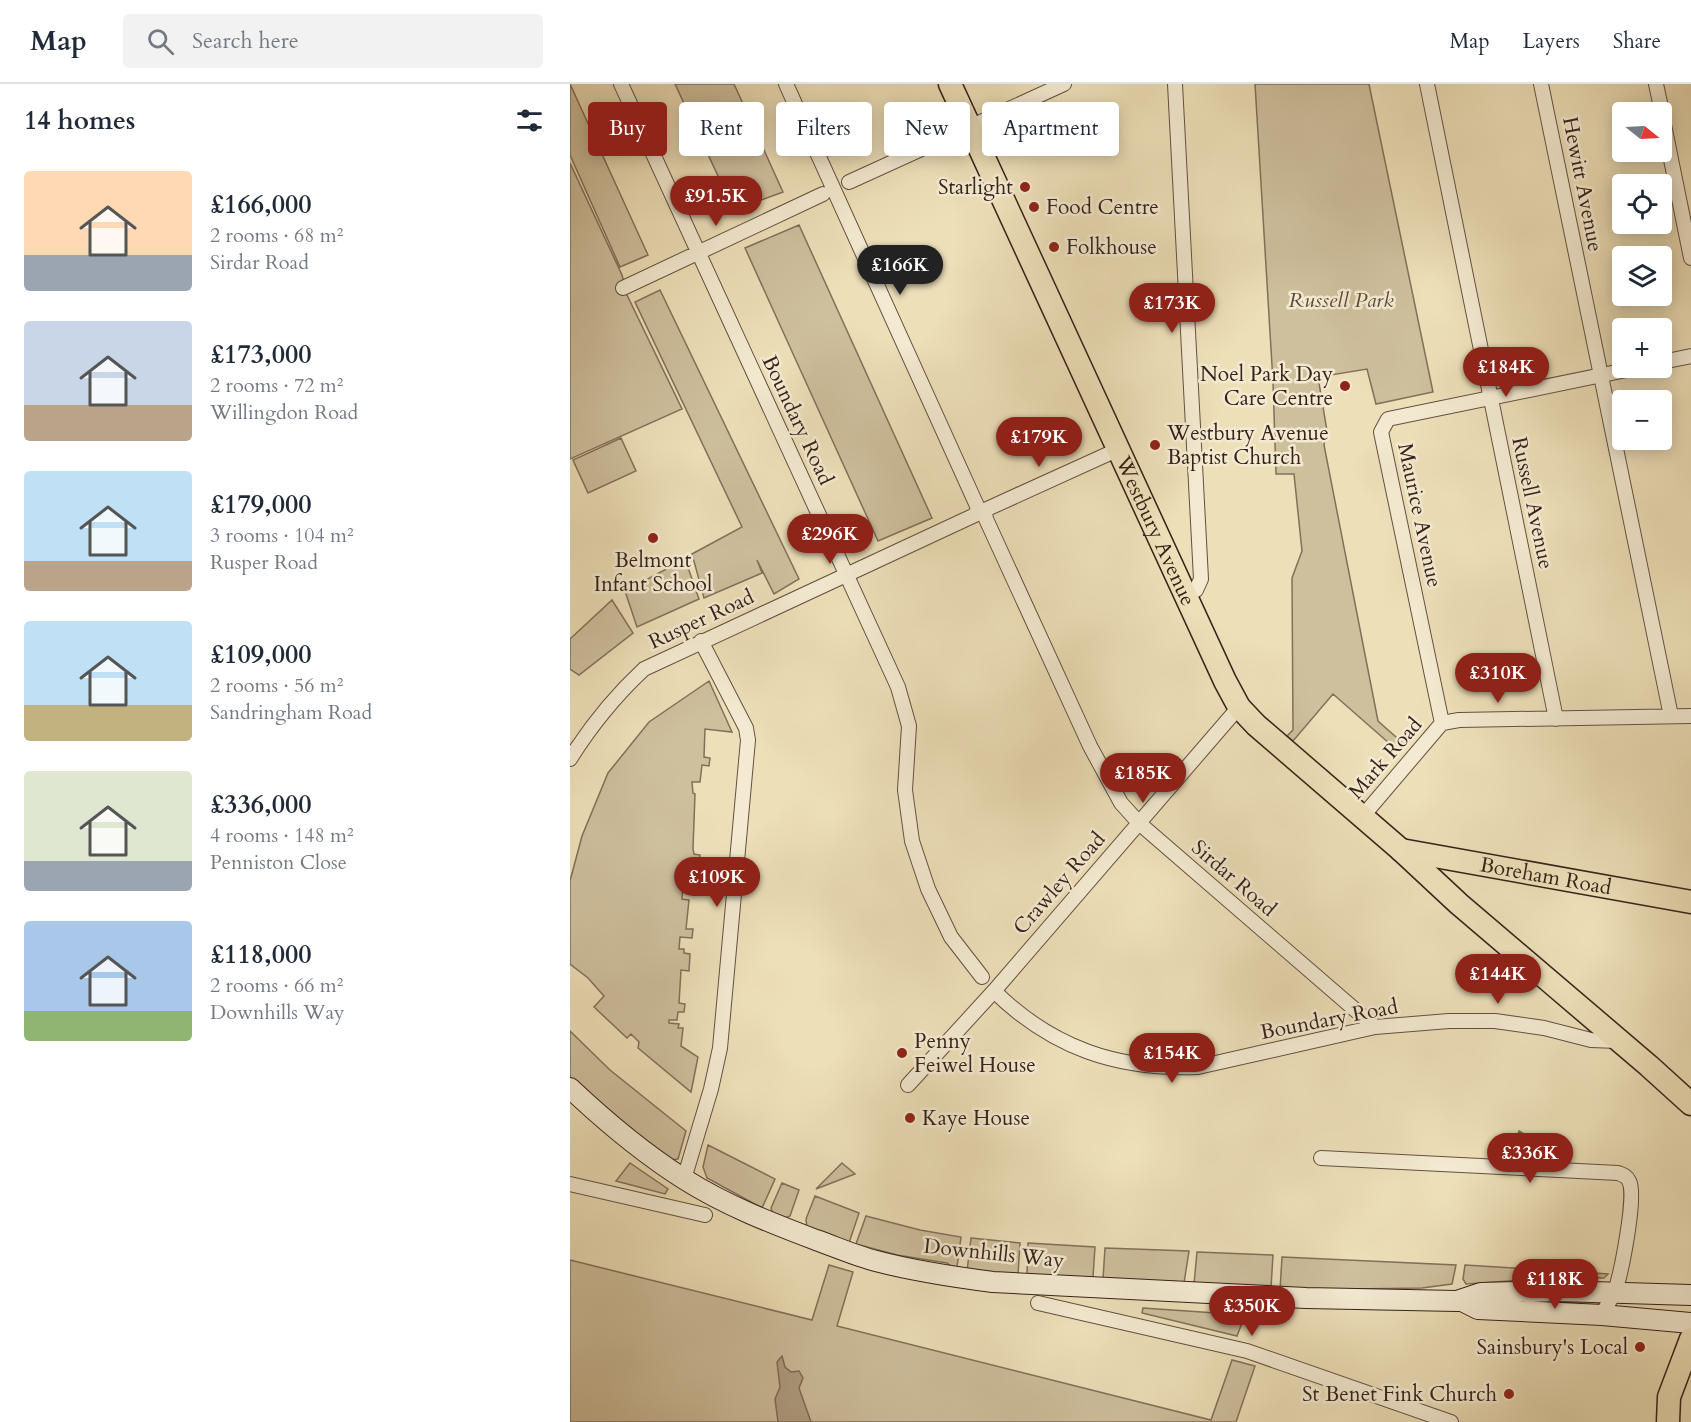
<!DOCTYPE html>
<meta charset="utf-8">
<style>
body{margin:0;font-family:Cardo,serif;background:#f2f2f3;color:#1f2937;height:100vh;display:flex;flex-direction:column;font-size:22px;white-space:nowrap}
*{box-sizing:border-box;margin:0}
p{font-size:20px;color:#747a83}
.icon{flex:none;width:33px;height:33px;fill:none;stroke:currentColor;stroke-width:2;stroke-linecap:round;stroke-linejoin:round}
.map{position:relative;flex:1;overflow:hidden}
.panel{display:flex;flex-direction:column;background:#fff;width:570px}
.panel>*{flex:none}
.top-card{position:absolute;left:18px;top:18px;width:570px;height:54px;display:flex;gap:12px}
.needle{width:39px;rotate:108deg}
.fabs{position:absolute;left:1042px;top:18px;display:grid;gap:12px}
.fabs a{display:grid;place-items:center;width:60px;height:60px;border-radius:6px;background:#fff;box-shadow:0 3px 15px #0003;font-size:30px}
.price{position:absolute;translate:-50% -51px;padding:0 14px;border-radius:21px;background:#8f2418;color:#fff;font-size:20px;line-height:39px;filter:drop-shadow(0 2px 3px #0008)}
.price::after{content:'';position:absolute;left:50%;top:36px;width:18px;height:14px;margin-left:-9px;background:inherit;clip-path:polygon(0 0,100% 0,50% 100%)}
.price.on{background:#222;color:#fff}
ul{padding:0;list-style:none}
li{display:flex;align-items:center;gap:18px;height:150px;padding:0 24px}
li span{display:grid;place-items:center;flex:none;width:168px;height:120px;border-radius:6px;color:#555}
li>.icon{margin-inline-start:auto}
span .icon{width:72px;height:72px;fill:#fffc;stroke-width:1}
li b{font-size:26px}
h2{display:flex;justify-content:space-between;align-items:center;height:72px;padding:0 24px;font-size:26px}
.tag{padding:0 21px;border-radius:6px;background:#fff;box-shadow:0 3px 15px #0003;font-size:21px;line-height:54px}
.tag.on{background:#8f2418;color:#fff}
header{display:flex;align-items:center;gap:36px;box-sizing:border-box;height:84px;padding:0 30px;background:#fff;border-bottom:2px solid #e0e1e3}
header strong{font-size:28px}
nav{display:flex;gap:33px;margin-inline-start:auto;font-size:21px}
.search{width:420px;height:54px;background:#f2f2f3;display:flex;align-items:center;gap:15px;box-sizing:border-box;padding:0 21px;border-radius:6px;color:#747a83;font-size:22px}
main{display:flex;flex:1;min-height:0}
.map>svg:first-child{display:block}
.green{fill:#cebf9d;stroke:#82705b;stroke-width:1.5}
.water{fill:#af9e82;stroke:#7f6c58;stroke-width:1.5}
.lines{fill:none;stroke-linecap:round;stroke-linejoin:round}
.street-casing{stroke:#645041;stroke-width:16}
.secondary-casing{stroke:#362119;stroke-width:22}
.primary-casing{stroke:#362119;stroke-width:25}
.street{stroke:#f3ead1;stroke-width:14}
.secondary{stroke:#f3ead1;stroke-width:20}
.primary{stroke:#eddfb8;stroke-width:22}
.poi-dot{fill:#8f2418;stroke:#f3ead1;stroke-width:2}
.labels{text-anchor:middle;stroke-width:5;stroke-linejoin:round;paint-order:stroke}
.street-label{font-size:21px;fill:#362119;stroke:#f3ead1}
.poi-label{font-size:21px;fill:#362119;stroke:#f3ead1;text-anchor:start}
.park-label{font-size:21px;font-style:italic;fill:#5c483a;stroke:#f3ead1}
</style>
<header>
<strong>Map</strong>
<div class="search"><svg class="icon" aria-label="search" viewBox="0 0 24 24"><circle cx="10" cy="10" r="6"/><path d="M15 15l6 6"/></svg>Search here</div>
<nav><a>Map</a><a>Layers</a><a>Share</a></nav>
</header>
<main>
<section class="panel">
<h2>14 homes<svg class="icon" aria-label="filters" viewBox="0 0 24 24"><path d="M4 7h16M4 17h16"/><circle cx="9" cy="7" r="2"/><circle cx="15" cy="17" r="2"/></svg></h2>
<ul>
<li><span style="background:linear-gradient(#ffd9b3 70%,#9aa5b1 0)"><svg class="icon" aria-label="home" viewBox="0 0 24 24"><path d="M3 11l9-7 9 7M6 9v11h12V9"/></svg></span><div><b>£166,000</b><p>2 rooms · 68 m²</p><p>Sirdar Road</p></div></li>
<li><span style="background:linear-gradient(#c9d6e8 70%,#b9a48a 0)"><svg class="icon" aria-label="home" viewBox="0 0 24 24"><path d="M3 11l9-7 9 7M6 9v11h12V9"/></svg></span><div><b>£173,000</b><p>2 rooms · 72 m²</p><p>Willingdon Road</p></div></li>
<li><span style="background:linear-gradient(#bfe0f5 75%,#b9a48a 0)"><svg class="icon" aria-label="home" viewBox="0 0 24 24"><path d="M3 11l9-7 9 7M6 9v11h12V9"/></svg></span><div><b>£179,000</b><p>3 rooms · 104 m²</p><p>Rusper Road</p></div></li>
<li><span style="background:linear-gradient(#bfe0f5 70%,#c2b280 0)"><svg class="icon" aria-label="home" viewBox="0 0 24 24"><path d="M3 11l9-7 9 7M6 9v11h12V9"/></svg></span><div><b>£109,000</b><p>2 rooms · 56 m²</p><p>Sandringham Road</p></div></li>
<li><span style="background:linear-gradient(#dfe7d0 75%,#9aa5b1 0)"><svg class="icon" aria-label="home" viewBox="0 0 24 24"><path d="M3 11l9-7 9 7M6 9v11h12V9"/></svg></span><div><b>£336,000</b><p>4 rooms · 148 m²</p><p>Penniston Close</p></div></li>
<li><span style="background:linear-gradient(#a9c7e8 75%,#8fb573 0)"><svg class="icon" aria-label="home" viewBox="0 0 24 24"><path d="M3 11l9-7 9 7M6 9v11h12V9"/></svg></span><div><b>£118,000</b><p>2 rooms · 66 m²</p><p>Downhills Way</p></div></li>
</ul>
</section>
<div class="map">
<svg width="1121" height="1338" viewBox="0 0 1121 1338">
<rect width="100%" height="100%" fill="#eddfb8"/>
<filter id="stains"><feTurbulence type="fractalNoise" baseFrequency=".00333" numOctaves="4"/><feColorMatrix values="0 0 0 0 .2 0 0 0 0 .09 0 0 0 0 .02 0 0 0 .5 -.17"/></filter>
<radialGradient id="worn" r=".72"><stop offset=".6" stop-color="#630" stop-opacity="0"/><stop offset="1" stop-color="#630" stop-opacity=".3"/></radialGradient>
<path class="green" d="M 0,0 L 78,171 L 50,183 L 0,71 Z
M 105,0 L 164,0 L 213,108 L 164,126 Z
M 685,0 L 799,0 L 801,10 L 863,308 L 806,320 L 797,285 L 748,293 L 757,347 L 754,361 L 808,637 L 834,660 L 828,667 L 763,610 L 723,657 L 717,652 L 723,646 L 722,494 L 732,467 L 724,390 L 706,390 L 703,298 Z
M 0,79 L 52,191 L 57,211 L 112,325 L 0,375 Z
M 229,141 L 362,434 L 308,457 L 175,164 Z
M 90,206 L 229,495 L 204,510 L 187,476 L 192,489 L 134,514 L 122,470 L 172,443 L 65,218 Z
M 51,354 L 66,387 L 18,409 L 3,376 Z
M 115,475 L 129,515 L 67,543 L 55,507 Z
M 42,516 L 63,549 L 9,591 L 0,585 L 0,555 Z
M 139,597 L 162,648 L 135,645 L 134,673 L 140,674 L 139,682 L 132,681 L 130,698 L 122,698 L 123,709 L 125,710 L 123,765 L 124,770 L 130,771 L 129,779 L 123,779 L 120,803 L 113,803 L 112,815 L 119,816 L 116,845 L 123,845 L 122,854 L 110,853 L 109,865 L 114,865 L 114,869 L 120,870 L 119,887 L 111,886 L 109,919 L 115,920 L 114,928 L 108,928 L 107,936 L 99,936 L 99,939 L 109,940 L 108,944 L 113,944 L 111,962 L 128,973 L 121,1008 L 68,964 L 69,958 L 61,950 L 57,954 L 24,923 L 34,912 L 18,894 L 0,880 L 0,797 L 12,752 L 38,689 L 79,638 Z
M 0,947 L 40,986 L 116,1047 L 108,1075 L 100,1076 L 15,1008 L 0,993 Z
M 949,1047 L 987,1070 L 967,1066 L 945,1057 Z
M 138,1061 L 205,1095 L 192,1124 L 137,1094 L 133,1083 Z
M 60,1079 L 98,1105 L 95,1110 L 46,1097 Z
M 272,1079 L 285,1090 L 246,1105 Z
M 212,1099 L 229,1106 L 220,1132 L 215,1134 L 203,1131 L 201,1124 Z
M 245,1112 L 289,1129 L 279,1159 L 237,1144 L 236,1135 Z
M 296,1132 L 350,1146 L 391,1153 L 387,1183 L 385,1185 L 377,1179 L 327,1171 L 286,1160 Z
M 401,1154 L 450,1159 L 448,1191 L 397,1187 Z
M 458,1159 L 525,1163 L 523,1193 L 522,1195 L 457,1191 Z
M 535,1164 L 619,1167 L 614,1199 L 533,1195 Z
M 627,1168 L 703,1171 L 701,1204 L 624,1200 Z
M 712,1173 L 886,1181 L 882,1200 L 852,1204 L 710,1206 Z
M 0,1176 L 242,1236 L 259,1181 L 283,1188 L 267,1242 L 641,1336 L 662,1276 L 685,1282 L 666,1338 L 0,1338 Z
M 895,1181 L 1038,1190 L 1034,1194 L 993,1193 L 896,1200 L 893,1195 Z
M 907,1215 L 1028,1216 L 1028,1221 Z
M 573,1224 L 675,1231 L 667,1252 L 572,1229 Z"/>
<path class="water" d="M 212,1272 L 215,1283 L 221,1288 L 229,1287 L 233,1294 L 229,1304 L 241,1338 L 208,1338 L 205,1315 L 210,1303 L 207,1278 Z"/>
<g class="lines">
<g class="street-casing">
<path id="street" d="M 51,0 L 328,603 L 339,642 L 335,706 L 342,757 L 358,805 L 381,853 L 412,893
M 605,0 L 631,495 L 626,506 L 616,511
M 857,0 L 986,635
M 971,0 L 1101,632
M 1086,0 L 1092,28
M 1092,31 L 1121,174
M 279,98 L 494,0
M 53,204 L 253,110
M 1092,278 L 1121,272
M 549,365 L 417,425 L 415,429 L 416,435 L 520,662 L 551,719 L 569,739 L 805,943
M 872,639 L 811,348 L 818,335 L 1066,284
M 0,675 C 22,640 44,613 74,585 L 405,431 L 408,424 L 216,0
M 792,733 L 872,639 L 889,636 L 1121,632
M 424,907 C 482,964 547,986 628,983 L 805,943 L 879,937 L 925,937 L 974,944 L 1021,956 L 1048,957
M 338,1001 L 424,907 L 669,623
M 751,1074 L 1048,1089 C 1053,1091 1057,1092 1059,1097 C 1067,1111 1051,1190 1045,1207 C 1041,1215 1036,1223 1032,1231
M 114,1095 L 141,1005 L 150,964 L 178,656 L 176,644 L 131,557
M 0,1100 L 135,1131
M 468,1219 L 677,1267 L 881,1338"/>
</g>
<g class="secondary-casing">
<path id="secondary" d="M 0,1004 C 35,1037 73,1069 114,1095 C 155,1121 201,1139 246,1156 C 266,1163 286,1172 306,1177 C 344,1187 384,1193 423,1198 L 736,1214 L 887,1217 L 911,1209 L 989,1207 L 1121,1211
M 892,1217 L 908,1225 L 1032,1231 L 1121,1239"/>
</g>
<g class="primary-casing">
<g id="primary">
<path id="s1" d="M 380,0 L 655,597 L 669,623 L 686,641 L 831,766 L 889,820 L 1079,982 L 1121,1020"/>
<path id="s2" d="M 831,766 L 1121,818"/>
<path d="M 1098,1338 L 1099,1313 L 1121,1255"/>
</g>
</g>
<use href="#street" class="street"/>
<use href="#secondary" class="secondary"/>
<use href="#primary" class="primary"/>
</g>
<g class="poi-dot">
<circle cx="455" cy="103" r="6"/>
<circle cx="464" cy="123" r="6"/>
<circle cx="484" cy="163" r="6"/>
<circle cx="775" cy="302" r="6"/>
<circle cx="585" cy="361" r="6"/>
<circle cx="83" cy="454" r="6"/>
<circle cx="332" cy="969" r="6"/>
<circle cx="340" cy="1034" r="6"/>
<circle cx="1070" cy="1263" r="6"/>
<circle cx="939" cy="1310" r="6"/>
</g>
<g class="labels">
<g class="street-label">
<text transform="translate(1013 100) rotate(79)" y="7">Hewitt Avenue</text>
<text transform="translate(228 336) rotate(65)" y="7">Boundary Road</text>
<text transform="translate(963 419) rotate(78)" y="7">Russell Avenue</text>
<text transform="translate(850 431) rotate(78)" y="7">Maurice Avenue</text>
<text dy="7" stroke="none"><textPath href="#s1" startOffset="492">Westbury Avenue</textPath></text>
<text transform="translate(131 535) rotate(-25)" y="7">Rusper Road</text>
<text transform="translate(815 674) rotate(-49)" y="7">Mark Road</text>
<text dy="7" stroke="none"><textPath href="#s2" startOffset="147">Boreham Road</textPath></text>
<text transform="translate(664 794) rotate(41)" y="7">Sirdar Road</text>
<text transform="translate(489 799) rotate(-49)" y="7">Crawley Road</text>
<text transform="translate(759 935) rotate(-11)" y="7">Boundary Road</text>
<text transform="translate(424 1169) rotate(6)" y="7">Downhills Way</text>
</g>
<g class="poi-label">
<text x="443" y="110" text-anchor="end">Starlight</text>
<text x="476" y="130">Food Centre</text>
<text x="496" y="170">Folkhouse</text>
<text x="763" y="297" text-anchor="end">Noel Park Day<tspan x="763" dy="24">Care Centre</tspan></text>
<text x="597" y="356">Westbury Avenue<tspan x="597" dy="24">Baptist Church</tspan></text>
<text x="83" y="483" text-anchor="middle">Belmont<tspan x="83" dy="24">Infant School</tspan></text>
<text x="344" y="964">Penny<tspan x="344" dy="24">Feiwel House</tspan></text>
<text x="352" y="1041">Kaye House</text>
<text x="1058" y="1270" text-anchor="end">Sainsbury's Local</text>
<text x="927" y="1317" text-anchor="end">St Benet Fink Church</text>
</g>
<g class="park-label">
<text x="771" y="223">Russell Park</text>
</g>
</g>
<rect width="100%" height="100%" filter="url(#stains)"/>
<rect width="100%" height="100%" fill="url(#worn)"/>
</svg>
<div class="fabs">
<a><svg class="needle" viewBox="-14 -14 28 28"><path d="M0-13l5 13h-10z" fill="#e53935"/><path d="M0 13l5-13h-10z" fill="#747a83"/></svg></a>
<a><svg class="icon" aria-label="locate" viewBox="0 0 24 24"><circle cx="12" cy="12" r="6"/><path d="M12 2v4M12 18v4M2 12h4M18 12h4"/></svg></a>
<a><svg class="icon" aria-label="layers" viewBox="0 0 24 24"><path d="M12 4l9 5-9 5-9-5zM3 14l9 5 9-5"/></svg></a>
<a>+</a>
<a>−</a>
</div>
<b class="price" style="left:146px;top:143px">£91.5K</b>
<b class="price on" style="left:330px;top:212px">£166K</b>
<b class="price" style="left:602px;top:250px">£173K</b>
<b class="price" style="left:936px;top:314px">£184K</b>
<b class="price" style="left:469px;top:384px">£179K</b>
<b class="price" style="left:260px;top:481px">£296K</b>
<b class="price" style="left:928px;top:620px">£310K</b>
<b class="price" style="left:573px;top:720px">£185K</b>
<b class="price" style="left:147px;top:824px">£109K</b>
<b class="price" style="left:928px;top:921px">£144K</b>
<b class="price" style="left:602px;top:1000px">£154K</b>
<b class="price" style="left:960px;top:1100px">£336K</b>
<b class="price" style="left:985px;top:1226px">£118K</b>
<b class="price" style="left:682px;top:1253px">£350K</b>
<div class="top-card">
<a class="tag on">Buy</a>
<a class="tag">Rent</a>
<a class="tag">Filters</a>
<a class="tag">New</a>
<a class="tag">Apartment</a>
</div>
</div>
</main>
